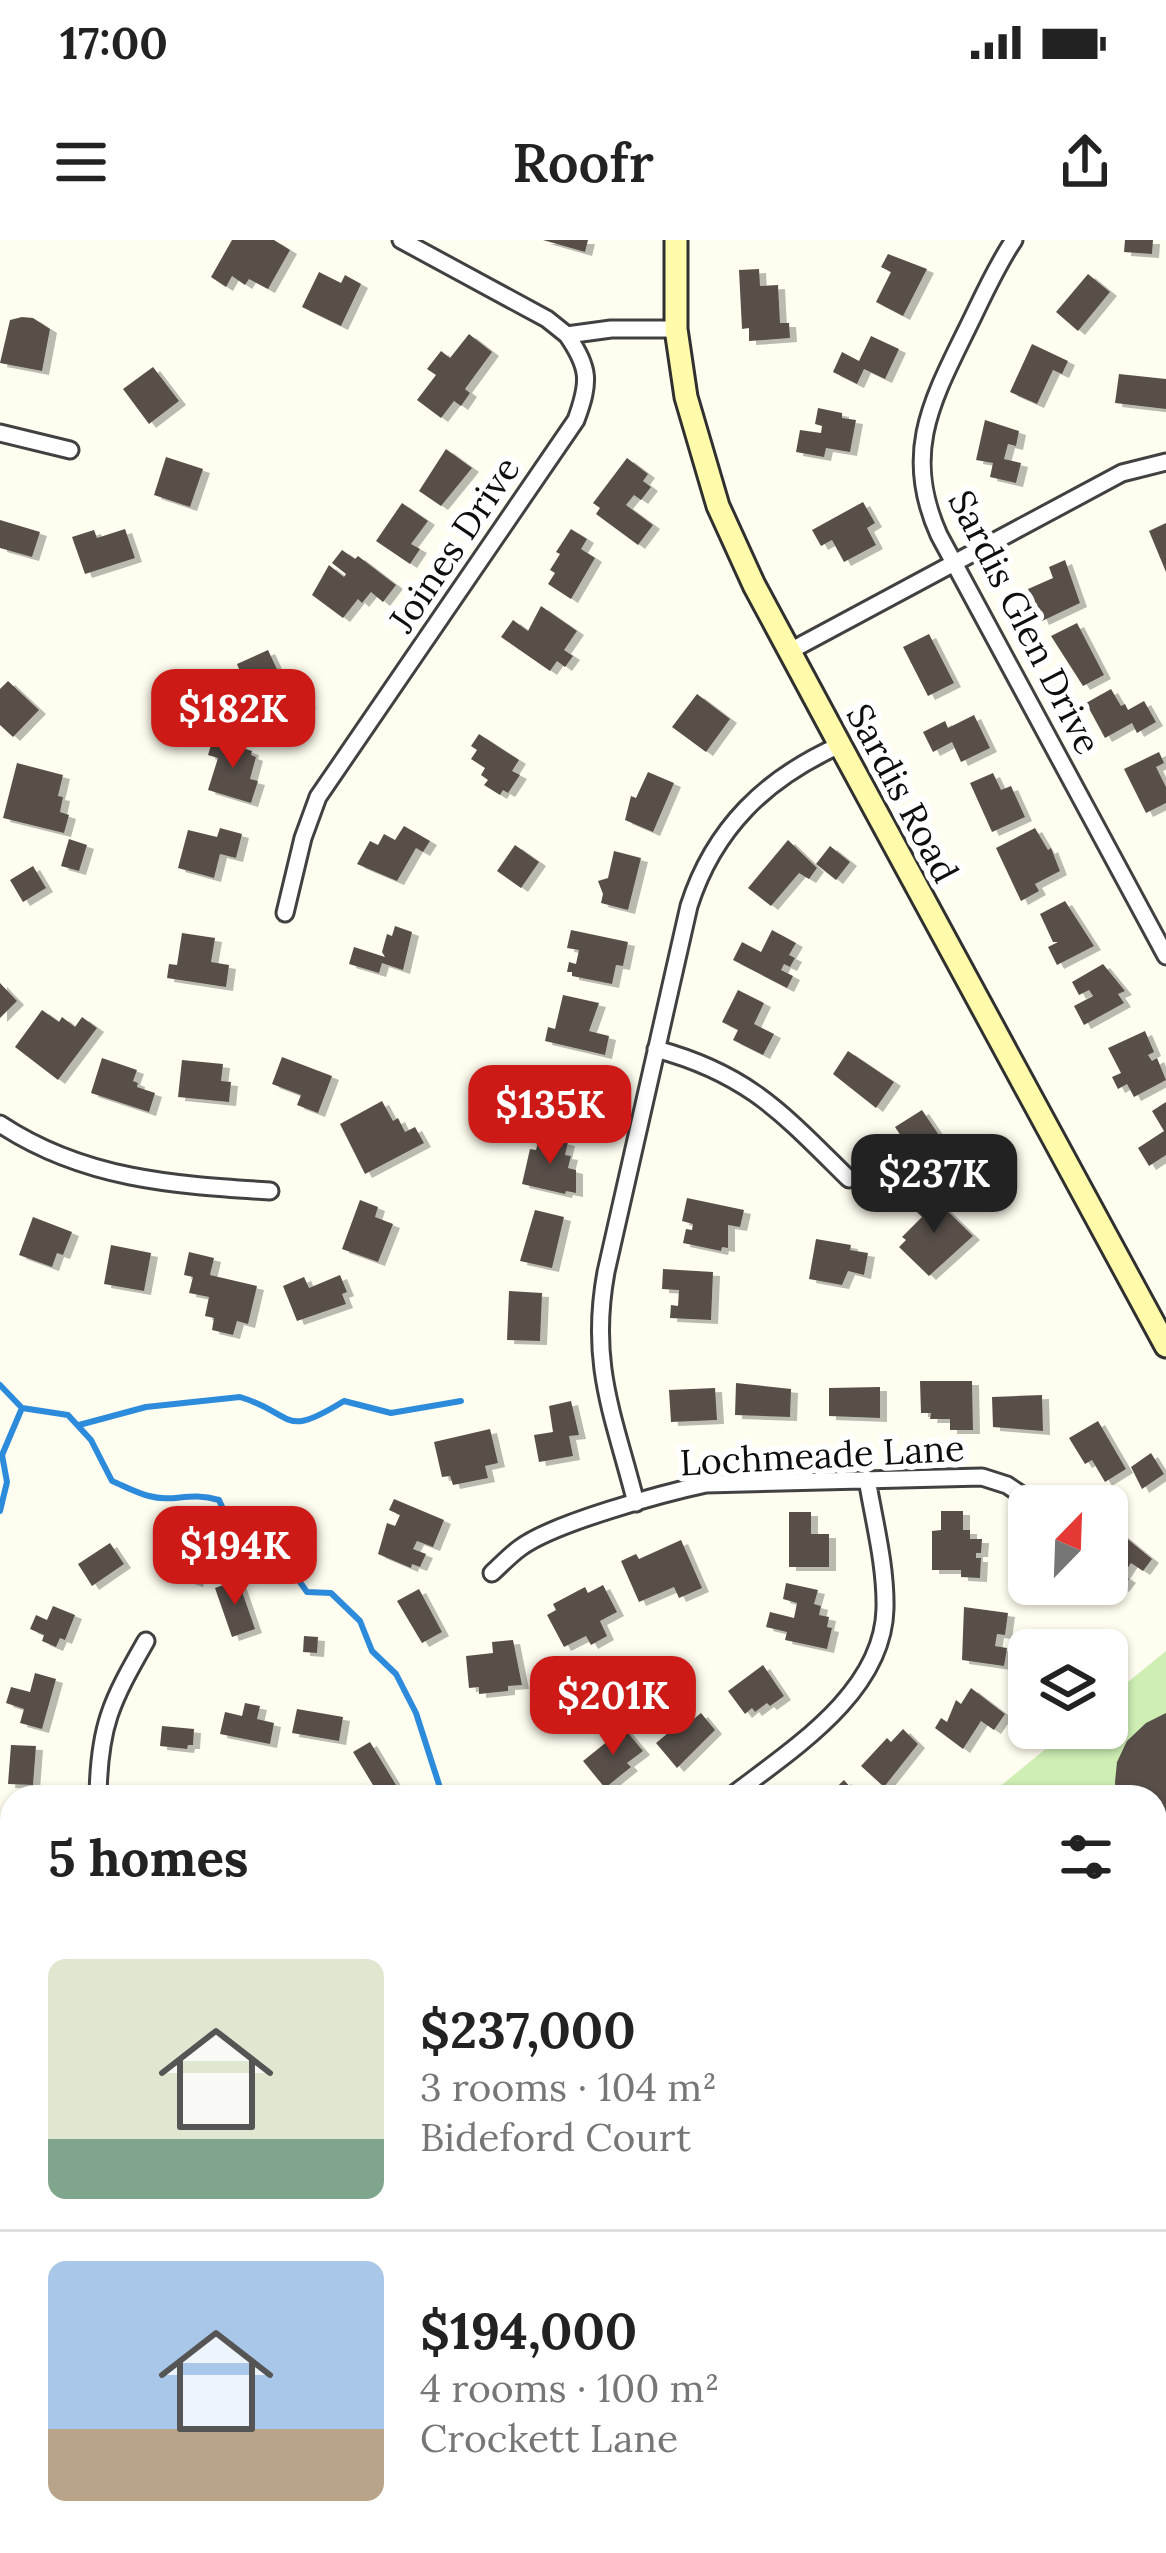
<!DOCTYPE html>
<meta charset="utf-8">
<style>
body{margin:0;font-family:Lora,serif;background:#f2f2f2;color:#222;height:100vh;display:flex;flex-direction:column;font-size:45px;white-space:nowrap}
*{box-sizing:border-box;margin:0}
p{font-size:39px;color:#767676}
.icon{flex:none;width:66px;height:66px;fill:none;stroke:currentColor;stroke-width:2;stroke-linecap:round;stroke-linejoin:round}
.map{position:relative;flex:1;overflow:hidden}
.drawer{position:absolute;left:0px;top:1545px;width:1167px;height:768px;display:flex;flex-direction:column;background:#fff;border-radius:36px 36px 0 0;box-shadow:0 3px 9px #0004}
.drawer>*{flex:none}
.needle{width:78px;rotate:23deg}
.buttons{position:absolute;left:1008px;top:1245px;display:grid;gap:24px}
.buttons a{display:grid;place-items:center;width:120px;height:120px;border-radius:18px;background:#fff;box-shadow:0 3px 9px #0004;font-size:60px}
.price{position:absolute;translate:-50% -102px;padding:0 27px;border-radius:24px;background:#cd1a17;color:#fff;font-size:39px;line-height:78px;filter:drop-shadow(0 3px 6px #0008)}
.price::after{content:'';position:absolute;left:50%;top:72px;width:36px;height:27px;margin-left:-18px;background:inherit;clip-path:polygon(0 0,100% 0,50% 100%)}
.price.active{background:#222;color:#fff}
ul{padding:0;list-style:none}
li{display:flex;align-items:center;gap:36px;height:300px;padding:0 48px}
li+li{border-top:3px solid #e0e0e0}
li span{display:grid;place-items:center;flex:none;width:336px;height:240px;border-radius:18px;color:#555}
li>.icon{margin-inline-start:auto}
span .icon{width:144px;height:144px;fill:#fffc;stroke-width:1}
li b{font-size:51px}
h2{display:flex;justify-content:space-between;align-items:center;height:144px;padding:0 48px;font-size:51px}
.status{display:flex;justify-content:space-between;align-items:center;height:84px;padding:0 60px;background:#fff;direction:ltr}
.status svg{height:33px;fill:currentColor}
header{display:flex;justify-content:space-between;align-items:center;height:156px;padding:0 48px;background:#fff;font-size:54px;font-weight:600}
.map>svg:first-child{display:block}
.green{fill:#ceeeb4}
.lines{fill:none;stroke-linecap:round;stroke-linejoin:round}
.stream{stroke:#2d8bdb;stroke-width:6}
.building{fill:#585049;filter:url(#shadow)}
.service-casing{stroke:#414141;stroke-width:14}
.minor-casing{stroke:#414141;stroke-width:21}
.secondary-casing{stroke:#303030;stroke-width:27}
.primary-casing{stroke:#1f1f1f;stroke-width:30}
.service{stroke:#fff;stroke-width:8}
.minor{stroke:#fff;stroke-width:15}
.secondary{stroke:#fffbaa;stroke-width:21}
.primary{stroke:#ffe25f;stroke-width:24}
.labels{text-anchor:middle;stroke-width:12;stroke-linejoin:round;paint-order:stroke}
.street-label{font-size:36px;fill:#0e0e0e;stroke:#fff}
</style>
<div class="status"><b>17:00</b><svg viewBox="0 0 49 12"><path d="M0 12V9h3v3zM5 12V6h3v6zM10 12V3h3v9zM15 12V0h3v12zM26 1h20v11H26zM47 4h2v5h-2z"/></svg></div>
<header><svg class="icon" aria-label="menu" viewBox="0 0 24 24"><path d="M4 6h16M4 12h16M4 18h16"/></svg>Roofr<svg class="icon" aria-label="share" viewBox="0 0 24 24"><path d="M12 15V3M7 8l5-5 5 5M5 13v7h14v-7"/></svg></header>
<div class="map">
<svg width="1166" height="2313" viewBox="0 0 1166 2313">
<defs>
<filter id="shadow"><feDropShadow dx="7" dy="4" stdDeviation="0" flood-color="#0004"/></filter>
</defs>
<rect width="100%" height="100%" fill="#fffdef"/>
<path class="green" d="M 1166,1411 L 1166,1805 L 1155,1810 L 1155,1557 L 987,1557 L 1071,1488 L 1107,1488 L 1107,1459 Z"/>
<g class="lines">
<path class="stream" d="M 0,1145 L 22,1168 L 68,1175 L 91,1200 L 112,1241 C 124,1246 137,1253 149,1256 C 174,1263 188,1251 219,1260 C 229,1282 232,1295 257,1299 L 267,1312 L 285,1321 L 307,1352 L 331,1353 L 360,1381 L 372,1411 L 396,1434 L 416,1473 L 443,1557
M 79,1185 L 146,1167 L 240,1157 C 296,1174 281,1200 344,1161 L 391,1173 L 461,1161
M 0,1271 L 7,1242 L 2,1215 L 22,1168"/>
</g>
<path class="building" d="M 232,0 L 274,0 L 290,10 L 268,49 L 249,39 L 245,45 L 232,36 L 226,47 L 211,37 Z
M 543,0 L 588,0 L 585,12 Z
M 1125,0 L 1153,0 L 1152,14 L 1124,12 Z
M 888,14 L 927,29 L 903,76 L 876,62 L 891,32 L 881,27 Z
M 759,29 L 760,46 L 778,45 L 780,83 L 789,83 L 790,98 L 749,101 L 749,88 L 742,89 L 739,30 Z
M 319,32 L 341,43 L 345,35 L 361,44 L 341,86 L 302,67 Z
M 1088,34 L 1110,52 L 1078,91 L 1056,72 Z
M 22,77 L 33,78 L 50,89 L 42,131 L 0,123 L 10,80 Z
M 469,94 L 492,112 L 465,149 L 470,153 L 461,166 L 454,161 L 441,178 L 417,160 L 436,135 L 427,129 L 441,111 L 450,118 Z
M 871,96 L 899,109 L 885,139 L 864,129 L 857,144 L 833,132 L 842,112 L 859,121 Z
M 1032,104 L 1068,121 L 1062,134 L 1053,130 L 1037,164 L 1010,152 Z
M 153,127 L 179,161 L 149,184 L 123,149 Z
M 1119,134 L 1166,139 L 1166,169 L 1115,163 Z
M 818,168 L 842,173 L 842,178 L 856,180 L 850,212 L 826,208 L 824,217 L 796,212 L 800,190 L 821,193 L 822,186 L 815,184 Z
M 985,180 L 1019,191 L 1016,206 L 1008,204 L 1004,219 L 1021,223 L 1016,243 L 990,237 L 993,223 L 976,220 Z
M 446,209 L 472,228 L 441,266 L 419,251 Z
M 166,217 L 203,229 L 190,267 L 154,255 Z
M 627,218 L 648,234 L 643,241 L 651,247 L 641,260 L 634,255 L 626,265 L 653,285 L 638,305 L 596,274 L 600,268 L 593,263 Z
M 863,262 L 875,283 L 867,288 L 876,305 L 844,322 L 832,300 L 821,306 L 812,290 Z
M 402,263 L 428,281 L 411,304 L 420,309 L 410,324 L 376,301 Z
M 0,280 L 40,292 L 32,317 L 0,308 Z
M 1166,283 L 1166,332 L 1149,291 Z
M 125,289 L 135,318 L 85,334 L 72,297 L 94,290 L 97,298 Z
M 571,289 L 587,299 L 581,309 L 595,318 L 571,359 L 548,344 L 555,333 L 550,330 L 560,314 L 556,312 Z
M 342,310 L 355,319 L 358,316 L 396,345 L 383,362 L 371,352 L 362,363 L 358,359 L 343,378 L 312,355 L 329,325 L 344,337 L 346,334 L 332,323 Z
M 1065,320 L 1080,363 L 1042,381 L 1028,349 L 1053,338 L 1049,327 Z
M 541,366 L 577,391 L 564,410 L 573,416 L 565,427 L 557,421 L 550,431 L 501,397 L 513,380 L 528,391 Z
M 1077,383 L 1104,435 L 1083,446 L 1051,396 Z
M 929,394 L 954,443 L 928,456 L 903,407 Z
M 268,410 L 282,440 L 272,445 L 278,456 L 300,446 L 309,465 L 284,477 L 281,470 L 259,480 L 255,470 L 237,478 L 225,452 L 245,443 L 237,424 Z
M 8,441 L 39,470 L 13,497 L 0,485 L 0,449 Z
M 1111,449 L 1121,466 L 1125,464 L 1128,470 L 1144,461 L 1156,482 L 1137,493 L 1132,483 L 1105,498 L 1086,463 Z
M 697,454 L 730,479 L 706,512 L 672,487 Z
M 974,475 L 990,508 L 961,522 L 952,502 L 933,512 L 923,492 L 945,481 L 948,488 Z
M 479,494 L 519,520 L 512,531 L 520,535 L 508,553 L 503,550 L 500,555 L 484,545 L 488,540 L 481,535 L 485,528 L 471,519 L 477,510 L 471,506 Z
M 213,499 L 252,511 L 251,515 L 256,517 L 250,539 L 258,541 L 251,563 L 208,550 L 218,518 L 208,515 Z
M 1159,512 L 1164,523 L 1156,527 L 1166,547 L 1166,563 L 1146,573 L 1124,529 Z
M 17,523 L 63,535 L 58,556 L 63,557 L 60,572 L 69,575 L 64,593 L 3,578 Z
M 648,532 L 674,543 L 653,592 L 625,580 L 631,556 L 636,558 Z
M 993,533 L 1001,550 L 1011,546 L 1025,577 L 992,592 L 970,543 Z
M 404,586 L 430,601 L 423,612 L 416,608 L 397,641 L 357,624 L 370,601 L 378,605 L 384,594 L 395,600 Z
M 220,588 L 242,594 L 236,618 L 220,614 L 214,638 L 178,628 L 188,590 L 217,597 Z
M 1035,588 L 1048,610 L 1051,608 L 1060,631 L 1035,644 L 1039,651 L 1021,661 L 996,608 Z
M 69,599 L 87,605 L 79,631 L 61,626 Z
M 788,600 L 817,628 L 809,639 L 799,633 L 771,666 L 748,648 Z
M 515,605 L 539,622 L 521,648 L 497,631 Z
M 830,606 L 850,622 L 836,640 L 816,624 Z
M 614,611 L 641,618 L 628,670 L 601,663 L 603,654 L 598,641 L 608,638 Z
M 33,626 L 46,648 L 23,662 L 10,640 Z
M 1065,661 L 1094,706 L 1057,725 L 1048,707 L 1058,702 L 1053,702 L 1040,674 Z
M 395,686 L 412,692 L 403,730 L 382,723 L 379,733 L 349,724 L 354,707 L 385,717 L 382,712 L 387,694 L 392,696 Z
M 571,690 L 628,702 L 623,726 L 616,725 L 612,744 L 572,736 L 572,732 L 567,732 L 569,722 L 576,724 L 579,710 L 567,708 Z
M 772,690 L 796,703 L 789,715 L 795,718 L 790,727 L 784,724 L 781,730 L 793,736 L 787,748 L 733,720 L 742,702 L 761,712 Z
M 182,693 L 215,698 L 211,722 L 229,725 L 226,747 L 167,738 L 169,724 L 177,725 Z
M 1103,724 L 1125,751 L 1118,754 L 1124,763 L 1084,785 L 1074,766 L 1093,756 L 1089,750 L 1079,755 L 1072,742 Z
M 0,743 L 17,761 L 0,778 Z
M 738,750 L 764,763 L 754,784 L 774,794 L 763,815 L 733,800 L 738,790 L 722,782 Z
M 563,755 L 599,763 L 589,791 L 609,796 L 605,815 L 545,801 L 548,787 L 555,789 Z
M 42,770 L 59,782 L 62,777 L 75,787 L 82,777 L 97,788 L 58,840 L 15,807 Z
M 1145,791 L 1154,812 L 1148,815 L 1152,821 L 1157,818 L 1166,840 L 1134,857 L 1127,844 L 1118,849 L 1112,837 L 1121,833 L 1108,808 Z
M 848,811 L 894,842 L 876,868 L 833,834 Z
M 282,817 L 332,836 L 318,873 L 297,865 L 301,855 L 272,844 Z
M 102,818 L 137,830 L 133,841 L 138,843 L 137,847 L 155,853 L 149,872 L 91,853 Z
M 182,820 L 223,824 L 221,841 L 231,842 L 229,862 L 178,857 Z
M 555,827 L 584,835 L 570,887 L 541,879 Z
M 382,861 L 393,881 L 398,878 L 405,892 L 415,887 L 424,903 L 365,934 L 340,884 Z
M 1166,862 L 1166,915 L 1149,926 L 1138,908 L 1164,891 L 1152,871 Z
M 922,870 L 953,916 L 926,934 L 895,887 Z
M 540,895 L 568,902 L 565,915 L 571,916 L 568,928 L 576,930 L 576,953 L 566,951 L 565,954 L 522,944 L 530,909 L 536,910 Z
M 929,953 L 973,996 L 929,1036 L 899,1007 L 906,1000 L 902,997 L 922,977 L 913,968 Z
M 687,958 L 744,970 L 740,987 L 728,985 L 728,1008 L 722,1007 L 721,1011 L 683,1003 L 686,989 L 692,990 L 693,984 L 682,981 Z
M 360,960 L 378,967 L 375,977 L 393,984 L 378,1022 L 342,1009 Z
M 535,970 L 564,977 L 552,1028 L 520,1021 Z
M 33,977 L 72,992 L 63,1015 L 57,1013 L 52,1027 L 19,1015 Z
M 816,999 L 851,1005 L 850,1010 L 868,1013 L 864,1035 L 848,1031 L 842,1045 L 809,1039 Z
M 111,1005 L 151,1013 L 144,1051 L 104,1044 Z
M 189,1012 L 214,1018 L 210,1035 L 257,1046 L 248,1084 L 237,1081 L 233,1095 L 212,1090 L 214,1078 L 205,1076 L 209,1057 L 189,1053 L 193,1037 L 184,1035 Z
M 663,1029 L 713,1032 L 711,1080 L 670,1078 L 671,1065 L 678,1066 L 679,1050 L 662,1049 Z
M 340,1035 L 347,1052 L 342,1054 L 346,1064 L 297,1081 L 283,1046 L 304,1037 L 309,1048 Z
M 509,1051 L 542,1053 L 540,1101 L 507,1100 Z
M 920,1141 L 972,1141 L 973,1190 L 950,1190 L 950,1179 L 930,1179 L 931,1173 L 921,1173 Z
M 736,1143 L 791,1149 L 790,1177 L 735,1175 Z
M 880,1147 L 880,1178 L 829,1176 L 829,1148 Z
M 715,1148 L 717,1180 L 671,1182 L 669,1150 Z
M 1042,1155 L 1043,1191 L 993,1187 L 992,1157 Z
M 571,1161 L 579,1195 L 569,1196 L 573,1216 L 539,1222 L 534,1195 L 553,1192 L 549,1166 Z
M 1098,1181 L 1126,1229 L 1105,1242 L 1092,1220 L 1085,1224 L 1069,1198 Z
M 490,1189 L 498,1223 L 485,1226 L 488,1238 L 453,1245 L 450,1236 L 442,1237 L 434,1202 Z
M 1151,1213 L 1164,1234 L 1142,1249 L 1131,1227 Z
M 394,1259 L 444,1280 L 433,1307 L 417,1301 L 413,1309 L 426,1314 L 420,1327 L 412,1324 L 411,1328 L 378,1314 L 387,1283 L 395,1286 L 400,1275 L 389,1270 Z
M 941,1271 L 963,1271 L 963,1290 L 970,1290 L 970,1299 L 982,1299 L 981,1313 L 976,1313 L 976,1318 L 981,1318 L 980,1338 L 961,1337 L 961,1330 L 932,1330 L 932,1291 L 941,1290 Z
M 789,1272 L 811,1272 L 811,1294 L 829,1294 L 829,1327 L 789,1327 Z
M 173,1274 L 186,1278 L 182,1290 L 207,1298 L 196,1343 L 178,1337 L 185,1316 L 178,1314 L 175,1322 L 155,1316 Z
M 1107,1292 L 1115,1298 L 1119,1292 L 1152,1319 L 1143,1331 L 1131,1323 L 1123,1335 L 1129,1339 L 1122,1348 L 1107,1340 Z
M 681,1300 L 702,1348 L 679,1358 L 674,1347 L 639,1362 L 621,1321 L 636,1314 L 639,1319 Z
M 110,1303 L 124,1324 L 92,1346 L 78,1324 Z
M 238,1340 L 255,1389 L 232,1397 L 215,1348 Z
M 786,1343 L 818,1350 L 814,1364 L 821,1366 L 819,1375 L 829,1377 L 827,1387 L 832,1388 L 827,1409 L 785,1400 L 787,1392 L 766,1387 L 770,1372 L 794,1378 L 797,1363 L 783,1359 Z
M 603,1345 L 617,1372 L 600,1381 L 607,1396 L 591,1405 L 586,1396 L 564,1407 L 547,1375 L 556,1370 L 553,1364 L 585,1347 L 588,1353 Z
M 419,1349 L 442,1392 L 422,1403 L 397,1361 Z
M 53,1366 L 75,1375 L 65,1400 L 60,1398 L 56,1407 L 42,1401 L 44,1395 L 30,1389 L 36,1375 L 47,1380 Z
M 964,1367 L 1008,1373 L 1005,1395 L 997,1394 L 995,1406 L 1007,1408 L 1004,1426 L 962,1420 Z
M 304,1396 L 318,1397 L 317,1413 L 303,1412 Z
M 513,1400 L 522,1445 L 508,1446 L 508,1451 L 479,1454 L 479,1447 L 469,1448 L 466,1416 L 493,1413 L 492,1402 Z
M 763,1425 L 784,1456 L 770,1466 L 767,1463 L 755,1472 L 752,1468 L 745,1474 L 728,1451 Z
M 35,1433 L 56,1439 L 42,1489 L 20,1483 L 24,1469 L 6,1463 L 11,1447 L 30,1452 Z
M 971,1448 L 1005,1474 L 994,1490 L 981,1481 L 963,1509 L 935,1488 L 941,1478 L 947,1482 L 956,1460 L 961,1464 Z
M 245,1463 L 260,1466 L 257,1479 L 274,1483 L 270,1504 L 220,1494 L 225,1472 L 242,1476 Z
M 297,1469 L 343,1477 L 339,1501 L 292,1493 Z
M 701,1473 L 715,1490 L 677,1528 L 656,1503 L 686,1478 L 690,1482 Z
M 1166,1473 L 1166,1609 L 1155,1604 L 1155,1557 L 1116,1557 L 1115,1542 L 1117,1522 L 1127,1501 L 1146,1483 Z
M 162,1486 L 194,1489 L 193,1505 L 188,1505 L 187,1509 L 160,1506 Z
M 624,1488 L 643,1511 L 627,1523 L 631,1527 L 605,1548 L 583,1521 Z
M 903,1489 L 918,1504 L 884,1547 L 861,1526 L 887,1498 L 891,1502 Z
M 370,1502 L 396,1545 L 379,1555 L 353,1512 Z
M 11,1505 L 36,1506 L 33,1545 L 8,1544 Z
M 844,1540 L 859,1557 L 826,1557 Z
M 6,1642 L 12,1644 L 12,1682 L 0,1678 L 0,1655 Z
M 1166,1667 L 1166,1707 L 1155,1716 L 1155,1676 Z
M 1166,2063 L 1166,2112 L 1159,2114 L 1155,2105 L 1155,2066 Z
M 0,2203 L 12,2205 L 12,2227 L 0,2225 Z"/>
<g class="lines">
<g class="service-casing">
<path id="service" d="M 1155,1771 L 1166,1766
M 1155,1898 L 1162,1903 L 1166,1920
M 1155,2034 L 1166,2032
M 778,2313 L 779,2301"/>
</g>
<g class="minor-casing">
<path id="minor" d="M 401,0 L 547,79 L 567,95 L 611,89 L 676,89
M 1014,0 C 995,28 981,61 966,91 C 930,164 903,215 939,295 L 1166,716
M 0,193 L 70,210
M 790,411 L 1122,233 L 1166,222
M 285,673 L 303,598 L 318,557 L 576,180 C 590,142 590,128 567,95
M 656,809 C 749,834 783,874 849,939
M 0,884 C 83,939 173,945 270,951
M 636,1263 C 614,1176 589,1125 606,1032 L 689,666 C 714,588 766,538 840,505
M 492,1333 C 501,1325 510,1315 520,1308 C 553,1283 664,1253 706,1244 L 982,1237 L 1007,1245 L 1025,1257
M 98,1557 C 99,1486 111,1462 146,1401
M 730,1557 C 791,1510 883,1453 885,1369 C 886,1326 874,1281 867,1239
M 0,1898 L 12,1866
M 0,2139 L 12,2141
M 1110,2301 L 1113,2313"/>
</g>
<g class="secondary-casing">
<path id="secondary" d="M 676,0 L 676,89 L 686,157 L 718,266 L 754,345 L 840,505 L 1166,1106"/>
</g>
<g class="primary-casing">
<path id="primary" d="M 1155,2278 L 1166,2275
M 1025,2313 L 1069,2301"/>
</g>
<use href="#service" class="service"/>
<use href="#minor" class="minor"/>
<use href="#secondary" class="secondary"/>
<use href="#primary" class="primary"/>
</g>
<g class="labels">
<g class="street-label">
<text transform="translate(454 304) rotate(-56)" y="13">Joines Drive</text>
<text transform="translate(1025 382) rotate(63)" y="13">Sardis Glen Drive</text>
<text transform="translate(903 553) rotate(62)" y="13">Sardis Road</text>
<text transform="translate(822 1215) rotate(-3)" y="13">Lochmeade Lane</text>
</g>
</g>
</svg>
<div class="buttons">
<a><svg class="needle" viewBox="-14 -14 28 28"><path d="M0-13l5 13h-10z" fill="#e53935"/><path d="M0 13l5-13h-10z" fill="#767676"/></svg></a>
<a><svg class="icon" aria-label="layers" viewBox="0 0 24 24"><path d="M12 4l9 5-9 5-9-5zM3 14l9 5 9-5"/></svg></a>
</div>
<b class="price" style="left:233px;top:531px">$182K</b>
<b class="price" style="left:550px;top:927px">$135K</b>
<b class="price active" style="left:934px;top:996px">$237K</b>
<b class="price" style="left:235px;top:1368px">$194K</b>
<b class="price" style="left:613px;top:1518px">$201K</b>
<section class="drawer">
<h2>5 homes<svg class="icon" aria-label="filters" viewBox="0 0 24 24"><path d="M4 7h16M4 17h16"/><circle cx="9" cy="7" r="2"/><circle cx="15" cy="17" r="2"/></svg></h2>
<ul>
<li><span style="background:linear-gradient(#dfe7d0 75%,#7fa58c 0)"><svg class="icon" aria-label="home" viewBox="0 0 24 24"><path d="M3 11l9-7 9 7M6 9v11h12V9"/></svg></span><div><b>$237,000</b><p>3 rooms · 104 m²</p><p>Bideford Court</p></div></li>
<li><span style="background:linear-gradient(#a9c7e8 70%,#b9a48a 0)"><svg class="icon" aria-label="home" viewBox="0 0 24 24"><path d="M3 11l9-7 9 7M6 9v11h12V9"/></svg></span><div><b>$194,000</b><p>4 rooms · 100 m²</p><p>Crockett Lane</p></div></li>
</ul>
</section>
</div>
